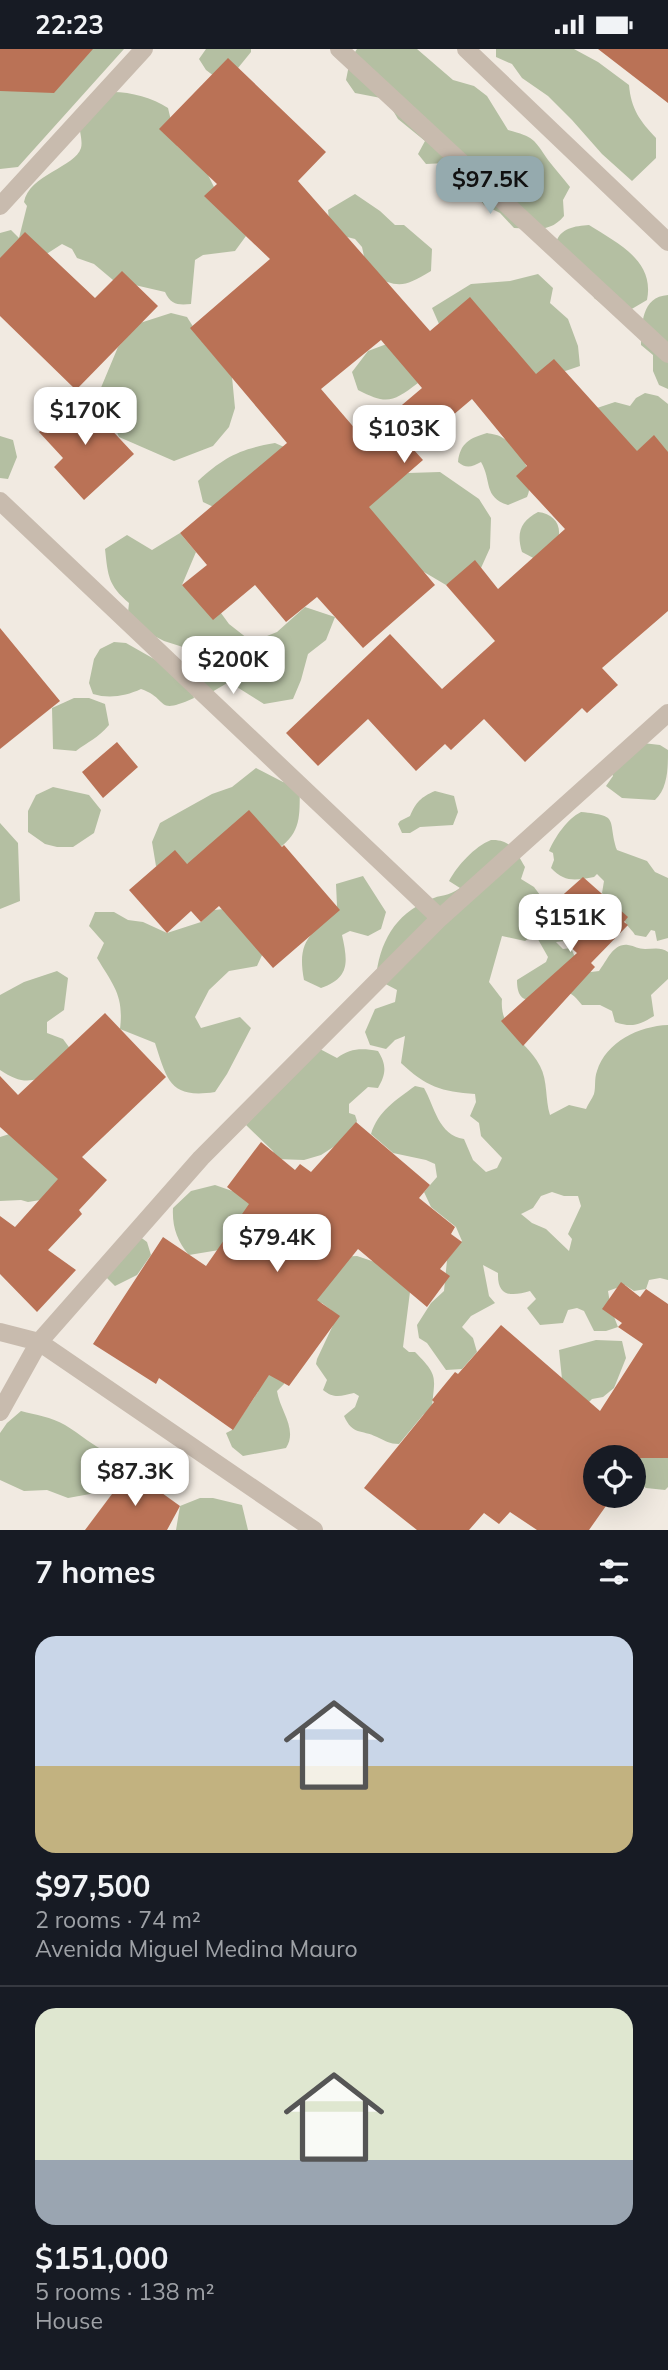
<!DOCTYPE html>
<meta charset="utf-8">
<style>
body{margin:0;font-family:Mulish,sans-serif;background:#242831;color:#f1f3f6;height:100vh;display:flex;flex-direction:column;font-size:26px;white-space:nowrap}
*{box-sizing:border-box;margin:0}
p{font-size:23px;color:#9ea1a6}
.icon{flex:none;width:38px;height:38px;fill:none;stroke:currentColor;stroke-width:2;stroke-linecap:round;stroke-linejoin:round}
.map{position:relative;height:1481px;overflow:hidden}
.panel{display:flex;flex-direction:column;background:#171b24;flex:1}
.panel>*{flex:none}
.fabs{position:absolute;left:583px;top:1396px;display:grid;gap:14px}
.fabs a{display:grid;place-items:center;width:63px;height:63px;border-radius:50%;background:#171b24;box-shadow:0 7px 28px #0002;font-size:35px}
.price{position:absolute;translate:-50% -60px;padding:0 16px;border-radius:14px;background:#fff;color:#222;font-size:23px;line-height:46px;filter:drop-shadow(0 2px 4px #0008)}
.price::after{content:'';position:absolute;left:50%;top:42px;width:21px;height:16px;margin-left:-10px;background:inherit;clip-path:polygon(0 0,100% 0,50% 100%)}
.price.on{background:#95aaae;color:#111}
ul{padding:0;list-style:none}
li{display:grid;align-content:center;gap:14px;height:371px;padding:0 35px}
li+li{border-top:2px solid #363941}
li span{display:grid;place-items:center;height:217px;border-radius:21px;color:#555}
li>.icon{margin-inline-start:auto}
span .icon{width:126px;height:126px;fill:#fffc;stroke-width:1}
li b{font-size:30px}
h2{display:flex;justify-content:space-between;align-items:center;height:84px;padding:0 35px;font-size:30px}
.status{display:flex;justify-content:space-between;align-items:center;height:49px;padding:0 35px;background:#171b24;direction:ltr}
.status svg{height:19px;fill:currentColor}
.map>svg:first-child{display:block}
.green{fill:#b4bfa2;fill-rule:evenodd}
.building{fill:#ba7256;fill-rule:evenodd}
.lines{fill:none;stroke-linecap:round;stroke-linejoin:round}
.minor{stroke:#c8bbae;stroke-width:18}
</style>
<div class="status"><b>22:23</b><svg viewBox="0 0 49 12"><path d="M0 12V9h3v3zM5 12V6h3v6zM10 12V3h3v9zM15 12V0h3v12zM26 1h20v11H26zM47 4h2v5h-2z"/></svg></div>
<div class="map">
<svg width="668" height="1481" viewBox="0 0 668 1481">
<rect width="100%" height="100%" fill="#f1eae1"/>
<path class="green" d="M 0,0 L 124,0 L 18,118 L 0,120 Z
M 206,0 L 251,0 L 251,3 L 238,19 L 218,30 L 206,21 L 199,10 Z
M 357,0 L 417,0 L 453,31 L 474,37 L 487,47 L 508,81 C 534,88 534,90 548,111 C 555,120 563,129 570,138 L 563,151 L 564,167 C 550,184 534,180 514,179 L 500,164 L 484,156 L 456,117 L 447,114 L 426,115 L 418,105 L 425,92 L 398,70 L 386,50 L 355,44 L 346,31 L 350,11 Z
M 496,0 L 574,0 L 598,13 L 629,36 C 631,60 640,72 656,89 L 656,109 L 632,132 L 602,105 L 572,71 L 548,47 L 522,29 L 512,15 L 496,8 Z
M 113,43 C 131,43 153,49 168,59 L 177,97 L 190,109 L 203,116 L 220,150 L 246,187 L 235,202 L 203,206 L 195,211 L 191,255 C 178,256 171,256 165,243 L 113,231 L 94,215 L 77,209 L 72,200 L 62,195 L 48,204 L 0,224 L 0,184 L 11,181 L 19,189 L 27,157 L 24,153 C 29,126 75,118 81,99 C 83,92 79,79 78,71 Z
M 355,145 L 380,162 L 395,176 L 404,176 L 432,200 L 431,222 C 401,240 400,238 368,226 L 362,198 L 355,190 L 347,188 L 329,171 L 328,161 Z
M 589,176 C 617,194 655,211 647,251 L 630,261 L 601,254 L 594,249 L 591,234 L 556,194 C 560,179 575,177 589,176 Z
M 538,225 L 553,239 L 550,254 L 568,270 L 578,297 L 580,317 L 524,336 L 506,305 L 499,281 L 471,272 L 439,275 L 432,259 L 471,235 L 510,232 Z
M 668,246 L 668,340 L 659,336 L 653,322 L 653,306 L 641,296 C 642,275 641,248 668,246 Z
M 171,264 L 187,268 L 204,295 L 232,328 L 235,359 L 229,378 L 213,397 L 174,412 L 119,388 L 100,341 L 118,298 L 140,274 Z
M 392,293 L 402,306 L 418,334 C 393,353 387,356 358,341 L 352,323 L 368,302 Z
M 645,344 L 658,347 L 668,355 L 668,404 L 636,410 L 597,359 L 615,353 L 630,357 L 636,349 Z
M 487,384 C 492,385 499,386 503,389 C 522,400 536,428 527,448 L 508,456 C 483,448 492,432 481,413 C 472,418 466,420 458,413 C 460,394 470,389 487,384 Z
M 0,387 L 13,391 L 17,408 L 8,430 L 0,429 Z
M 275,394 L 300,405 L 365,446 L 408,424 L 440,423 L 479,450 L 491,469 L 490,499 L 481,519 L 446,536 L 424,523 L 222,462 L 203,453 L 198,432 C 224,408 240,400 275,394 Z
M 538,463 C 556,465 564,479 556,496 C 553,502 544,508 539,512 L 522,503 C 516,483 521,472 538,463 Z
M 180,484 L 196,503 L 182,536 L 210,549 L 229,575 L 252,593 L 277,583 L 305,558 L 335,568 L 326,591 L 308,605 L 301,631 L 293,650 L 264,655 L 229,633 L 205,647 L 189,632 L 194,649 C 154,667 170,650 141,640 C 126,647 109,650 93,645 L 89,634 L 94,610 L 100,600 L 114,593 L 126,594 L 184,627 L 186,599 L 164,592 L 127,573 L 129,554 C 108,536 108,527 105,500 L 127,486 L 152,501 Z
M 74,649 L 89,649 L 105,655 L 109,676 C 97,690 89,692 76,702 L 53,700 L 52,659 Z
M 634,693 L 660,696 L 668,701 C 668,719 668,739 655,751 L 622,749 L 606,737 L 613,727 L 609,717 Z
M 256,719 L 283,733 L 300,736 C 299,762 303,780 282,797 L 257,785 L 187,815 L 156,817 L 152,793 L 160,774 L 212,745 L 232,738 Z
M 53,738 L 89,746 L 101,761 L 94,784 L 73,798 L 57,798 L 45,795 L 28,783 L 28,762 L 36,746 Z
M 435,742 L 454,747 L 458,763 L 453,776 L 420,778 L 410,784 L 402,784 L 398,775 L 400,772 L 410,767 C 416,753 421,748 435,742 Z
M 581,763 C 621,767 607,770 617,801 L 647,812 L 655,823 L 668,829 L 668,889 L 657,892 L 655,882 L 651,881 L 646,888 L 635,886 C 633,882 629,879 627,876 C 621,865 624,858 608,854 L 602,844 L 604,832 L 597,825 L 594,828 C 576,831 565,834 551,819 L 554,811 L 553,804 L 549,802 C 555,788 567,770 581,763 Z
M 0,774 L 18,794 L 20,852 L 0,860 Z
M 491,791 C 511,790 516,803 525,818 L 521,830 L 534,838 L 543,850 L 547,877 L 564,892 L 556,893 L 563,900 L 571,899 L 578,915 L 591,923 L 599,922 C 607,912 613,894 628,896 C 635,897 638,900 645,900 C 654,900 661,898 668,903 L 668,930 L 651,946 L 654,967 C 639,976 632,979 615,973 L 612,962 L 600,956 L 582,956 C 577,950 572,943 564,943 C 547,941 517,968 517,931 L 546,913 L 548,908 L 535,885 L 525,892 L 502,887 L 489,933 L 502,950 C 499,982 528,993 540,1017 C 548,1032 545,1050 550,1066 L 569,1056 L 586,1060 C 588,1055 592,1050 594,1045 C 596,1038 594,1030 597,1022 C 606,993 639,977 668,976 L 668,1231 L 660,1229 L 649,1231 L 646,1240 L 634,1242 L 625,1236 L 608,1242 L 611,1260 L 618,1278 L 606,1282 L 594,1282 L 584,1262 L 577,1259 L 568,1261 L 563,1274 L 540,1276 L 527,1259 L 536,1250 L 530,1242 C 513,1247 497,1249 498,1224 L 483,1216 L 489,1247 L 495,1254 L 471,1267 L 462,1278 L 473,1289 L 477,1303 L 462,1320 L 446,1321 L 427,1294 L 419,1289 L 417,1276 L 431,1254 L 444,1242 L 447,1211 L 462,1192 L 456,1178 L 431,1158 L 424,1143 L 437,1128 L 435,1115 L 426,1111 L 393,1104 L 371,1085 C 378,1062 396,1051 415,1037 L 424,1039 C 435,1058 438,1086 464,1090 L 473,1111 L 486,1123 L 497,1119 L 502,1109 L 481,1087 L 479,1074 L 470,1067 L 476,1053 L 475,1045 C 442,1043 425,1037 401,1014 L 405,987 L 395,991 L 386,1000 L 370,996 L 365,983 L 375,960 L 395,953 L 397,941 L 376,930 C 379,894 395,865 429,851 C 441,845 448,848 460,839 L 449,832 C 458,816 474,798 491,791 ZM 552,1143 L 564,1147 L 578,1147 L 581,1157 L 568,1185 L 572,1190 L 569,1202 L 546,1180 L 532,1174 L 521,1165 L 533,1159 L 541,1147 Z
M 363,827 L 386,863 L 381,880 L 368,887 L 350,882 L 342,886 C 348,913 350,929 321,939 L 304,931 C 296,889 313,886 337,857 L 336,835 Z
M 233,859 L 270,889 L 257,917 L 229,922 L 209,941 L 195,968 L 201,979 L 240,968 L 251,979 L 227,1025 L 215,1043 C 170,1050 167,1031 155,994 L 120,980 C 124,947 114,937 97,909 L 104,894 L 89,877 L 95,863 L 114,863 L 128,871 L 143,873 L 167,884 L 201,873 L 214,861 Z
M 57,922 L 68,929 L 64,961 L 47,973 L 47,984 L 63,990 L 74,1005 C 46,1025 33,1044 0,1021 L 0,946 L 24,933 Z
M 318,999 L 337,1009 C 350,999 362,999 378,1002 C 387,1016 386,1025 378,1039 L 368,1038 L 349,1055 L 349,1064 L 355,1066 L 357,1072 L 349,1088 L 321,1106 L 304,1111 L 276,1110 L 273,1102 L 246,1076 Z
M 22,1081 L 71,1124 L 53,1149 L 28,1153 L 21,1151 L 0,1152 L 0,1088 Z
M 215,1136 L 241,1145 L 268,1170 L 219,1201 L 189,1206 C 177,1192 172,1177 173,1159 L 191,1142 Z
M 135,1184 L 147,1193 L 151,1206 L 137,1226 L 115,1237 L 106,1228 Z
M 357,1207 L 378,1214 L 410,1243 L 403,1298 L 409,1303 L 415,1303 C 440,1328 434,1328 432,1360 L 423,1366 L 399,1395 C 389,1395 386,1392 377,1388 C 361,1380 353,1387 344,1367 L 355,1358 L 359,1347 L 354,1344 C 341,1347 334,1350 323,1341 L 327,1331 L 316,1315 L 317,1310 L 334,1274 L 331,1261 L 322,1254 L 305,1250 L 335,1208 Z
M 596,1291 L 622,1292 L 626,1309 L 614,1339 L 603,1348 L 592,1350 L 582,1360 L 562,1330 L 559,1301 Z
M 215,1295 L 284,1325 L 284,1335 L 277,1342 C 280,1362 298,1380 286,1399 L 243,1407 L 232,1398 L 226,1384 L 232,1381 L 258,1343 L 256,1336 Z
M 21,1362 C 36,1366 51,1368 65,1376 C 80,1385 92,1396 108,1404 L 110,1421 L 101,1443 L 68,1449 L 47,1441 L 24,1442 L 0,1431 L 0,1384 L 7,1374 Z
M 668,1398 L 668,1438 L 665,1441 L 646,1439 L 636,1433 L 634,1409 Z
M 200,1449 L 213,1449 L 242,1456 L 248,1481 L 176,1481 L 180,1457 Z"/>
<path class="building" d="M 0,0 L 93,0 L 54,44 L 0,42 Z
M 598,0 L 668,0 L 668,54 Z
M 228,9 L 326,103 L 298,132 L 430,282 L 470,248 L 536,325 L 554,310 L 637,402 L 654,386 L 668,403 L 668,562 L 602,619 L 618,636 L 587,664 L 582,659 L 525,713 L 484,670 L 451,701 L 445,695 L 416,722 L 368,670 L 318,717 L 286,684 L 390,585 L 442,640 L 495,592 L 446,536 L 475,511 L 498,540 L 565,480 L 516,427 L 527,417 L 472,350 L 413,400 L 423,411 L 369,458 L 435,536 L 363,599 L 317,548 L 286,573 L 255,536 L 213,571 L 182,536 L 207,516 L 180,484 L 287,394 L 190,279 L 270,210 L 204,147 L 217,135 L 159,80 ZM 381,291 L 422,339 L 363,389 L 321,340 Z
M 25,183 L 95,249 L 122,222 L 158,257 L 76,341 L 0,267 L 0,209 Z
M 79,346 L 134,405 L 84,451 L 54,418 L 63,409 L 39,383 Z
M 0,579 L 60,652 L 0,700 Z
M 117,693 L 138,718 L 103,749 L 82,723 Z
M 249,761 L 282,798 L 284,796 L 340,861 L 273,919 L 219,857 L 201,873 L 191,862 L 167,884 L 129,841 L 175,801 L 187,815 Z
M 583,828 L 628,868 L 624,873 L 628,876 L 591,914 L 595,918 L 523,997 L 501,972 L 577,904 L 547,877 L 560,856 L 556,852 Z
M 105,964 L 166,1028 L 82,1108 L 107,1131 L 79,1161 L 82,1165 L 48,1201 L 76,1221 L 37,1263 L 0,1225 L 0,1167 L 15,1178 L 58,1130 L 0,1078 L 0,1027 L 18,1046 Z
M 356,1073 L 430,1136 L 419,1149 L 455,1178 L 451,1185 L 462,1193 L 440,1220 L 450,1227 L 427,1258 L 358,1200 L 317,1251 L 340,1267 L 289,1337 L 269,1326 L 233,1381 L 159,1329 L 156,1335 L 93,1295 L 163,1188 L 206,1217 L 249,1155 L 227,1138 L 261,1093 L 295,1121 L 300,1115 L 311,1123 Z
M 621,1233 L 640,1248 L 646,1240 L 668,1255 L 668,1409 L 640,1409 L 634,1418 L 634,1409 L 595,1409 L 595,1447 L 613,1447 L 589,1481 L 537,1481 L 510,1463 L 499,1475 L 484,1464 L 469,1481 L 417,1481 L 364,1439 L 434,1353 L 432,1351 L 455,1323 L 458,1325 L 501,1276 L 600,1362 L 643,1295 L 618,1278 L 622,1274 L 602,1260 Z
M 130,1421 L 180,1457 L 167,1481 L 85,1481 Z"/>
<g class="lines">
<path class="minor" d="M 339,0 L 668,305
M 466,0 L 668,193
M 0,157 L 144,0
M 0,452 L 440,869
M 0,1283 L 39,1293 L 314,1481
M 0,1363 L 39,1293 L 201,1109 L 440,869 L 668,664"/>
</g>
</svg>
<div class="fabs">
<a><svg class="icon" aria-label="locate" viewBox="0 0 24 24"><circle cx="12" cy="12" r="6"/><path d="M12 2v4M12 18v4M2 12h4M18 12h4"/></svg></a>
</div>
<b class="price on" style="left:490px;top:167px">$97.5K</b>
<b class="price" style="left:85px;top:398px">$170K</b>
<b class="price" style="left:404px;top:416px">$103K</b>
<b class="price" style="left:233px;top:647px">$200K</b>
<b class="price" style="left:570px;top:905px">$151K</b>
<b class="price" style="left:277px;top:1225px">$79.4K</b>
<b class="price" style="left:135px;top:1459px">$87.3K</b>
</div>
<section class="panel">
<h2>7 homes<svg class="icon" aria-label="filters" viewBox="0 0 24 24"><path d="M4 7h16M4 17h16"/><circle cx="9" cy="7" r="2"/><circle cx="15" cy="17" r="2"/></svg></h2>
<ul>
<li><span style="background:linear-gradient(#c9d6e8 60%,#c2b280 0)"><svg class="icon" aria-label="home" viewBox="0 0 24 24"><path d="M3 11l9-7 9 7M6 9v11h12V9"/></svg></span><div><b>$97,500</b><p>2 rooms · 74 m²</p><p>Avenida Miguel Medina Mauro</p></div></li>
<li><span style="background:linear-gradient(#dfe7d0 70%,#9aa5b1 0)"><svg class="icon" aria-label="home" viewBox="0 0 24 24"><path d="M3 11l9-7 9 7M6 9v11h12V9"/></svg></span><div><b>$151,000</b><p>5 rooms · 138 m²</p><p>House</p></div></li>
</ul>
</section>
